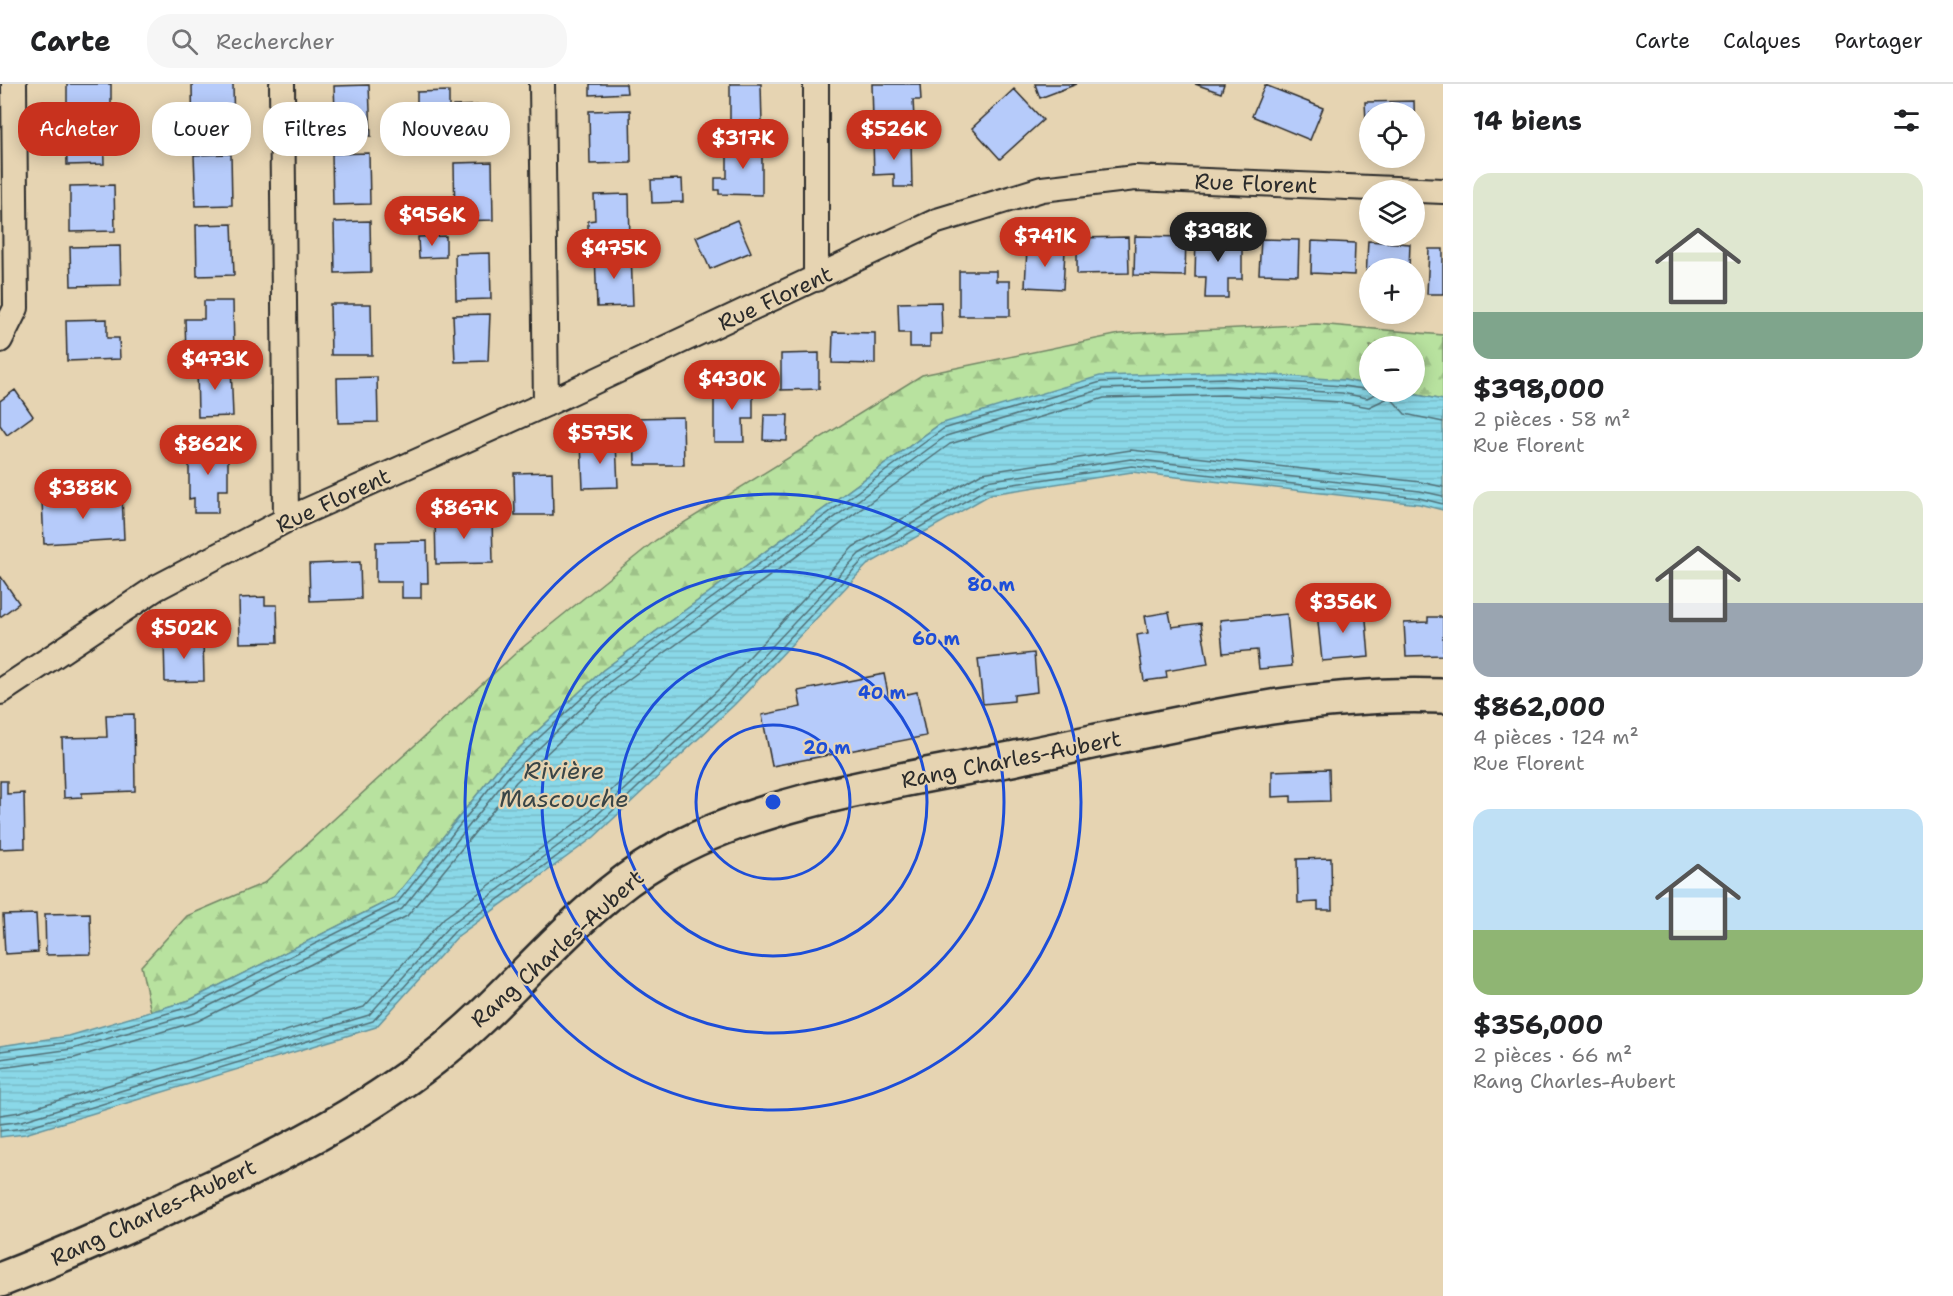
<!DOCTYPE html>
<html lang="fr">
<meta charset="utf-8">
<style>
body{margin:0;font-family:"Shantell Sans",sans-serif;background:#f6f6f6;color:#202124;height:100vh;display:flex;flex-direction:column;font-size:22px;white-space:nowrap}
*{box-sizing:border-box;margin:0}
p{font-size:20px;color:#757577}
.icon{flex:none;width:33px;height:33px;fill:none;stroke:currentColor;stroke-width:2;stroke-linecap:round;stroke-linejoin:round}
.map{position:relative;flex:1;overflow:hidden}
.side{display:flex;flex-direction:column;background:#fff;width:510px}
.side>*{flex:none}
.hud{position:absolute;left:18px;top:18px;width:570px;height:54px;display:flex;gap:12px}
.buttons{position:absolute;left:1359px;top:18px;display:grid;gap:12px}
.buttons a{display:grid;place-items:center;width:66px;height:66px;border-radius:50%;background:#fff;box-shadow:0 3px 15px #0003;font-size:30px}
.price{position:absolute;translate:-50% -51px;padding:0 14px;border-radius:21px;background:#c8321e;color:#fff;font-size:20px;line-height:39px;filter:drop-shadow(0 2px 3px #0008)}
.price::after{content:'';position:absolute;left:50%;top:36px;width:18px;height:14px;margin-left:-9px;background:inherit;clip-path:polygon(0 0,100% 0,50% 100%)}
.price.on{background:#222;color:#fff}
ul{padding:0;list-style:none}
li{display:grid;align-content:center;gap:12px;height:318px;padding:0 30px}
li span{display:grid;place-items:center;height:186px;border-radius:18px;color:#555}
li>.icon{margin-inline-start:auto}
span .icon{width:108px;height:108px;fill:#fffc;stroke-width:1}
li b{font-size:26px}
h2{display:flex;justify-content:space-between;align-items:center;height:72px;padding:0 30px;font-size:26px}
.chip{padding:0 21px;border-radius:24px;background:#fff;box-shadow:0 3px 15px #0003;font-size:21px;line-height:54px}
.chip.on{background:#c8321e;color:#fff}
header{display:flex;align-items:center;gap:36px;box-sizing:border-box;height:84px;padding:0 30px;background:#fff;border-bottom:2px solid #e0e0e0}
header strong{font-size:28px}
nav{display:flex;gap:33px;margin-inline-start:auto;font-size:21px}
.search{width:420px;height:54px;background:#f6f6f6;display:flex;align-items:center;gap:15px;box-sizing:border-box;padding:0 21px;border-radius:24px;color:#757577;font-size:22px}
main{display:flex;flex:1;min-height:0}
.map>svg:first-child{display:block}
.forest{fill:url(#forest-firs);stroke:#728665;stroke-width:1.5}
.water{fill:url(#water-rules);stroke:#64939c;stroke-width:1.5}
.lines{fill:none;stroke-linecap:round;stroke-linejoin:round}
.shore{stroke:#517077;stroke-width:1.5}
.building{fill:#b6cbfa;stroke:#2b2b2b;stroke-width:1.5}
.street-casing{stroke:#2b2b2b;stroke-width:28}
.secondary-casing{stroke:#2b2b2b;stroke-width:38}
.street{stroke:#e6d4b2;stroke-width:24}
.secondary{stroke:#e6d4b2;stroke-width:33}
.ring{fill:none;stroke:#1d4ed8;stroke-width:3}
.labels{text-anchor:middle;stroke-width:4.5;stroke-linejoin:round;paint-order:stroke}
.street-label{font-size:22px;fill:#2b2b2b;stroke:#e6d4b2}
.water-label{font-size:24px;font-style:italic;fill:#394547;stroke:#e6d4b2}
.centre{fill:#1d4ed8;stroke:#e6d4b2;stroke-width:3}
.ring-label{font-size:18px;text-anchor:middle;font-weight:bold;fill:#1d4ed8;stroke:#e6d4b2;stroke-width:4.5;stroke-linejoin:round;paint-order:stroke}
</style>
<header>
<strong>Carte</strong>
<div class="search"><svg class="icon" aria-label="search" viewBox="0 0 24 24"><circle cx="10" cy="10" r="6"/><path d="M15 15l6 6"/></svg>Rechercher</div>
<nav><a>Carte</a><a>Calques</a><a>Partager</a></nav>
</header>
<main>
<div class="map">
<svg width="1443" height="1212" viewBox="0 0 1443 1212">
<defs>
<pattern id="forest-firs" width="22" height="20" patternUnits="userSpaceOnUse" patternTransform="scale(1.5)"><rect width="22" height="20" fill="#b8e29f"/><path d="M5 1l3.5 6h-7zM16 11l3.5 6h-7z" fill="#9ec289"/></pattern>
<pattern id="water-rules" width="6" height="5" patternUnits="userSpaceOnUse" patternTransform="scale(1.5)"><rect width="6" height="5" fill="#8ad8e8"/><path d="M0 2.5h6" fill="none" stroke="#77bac7"/></pattern>
</defs>
<rect width="100%" height="100%" fill="#e6d4b2"/>
<filter id="ink" filterUnits="userSpaceOnUse"><feTurbulence type="fractalNoise" baseFrequency=".0167" numOctaves="2"/><feDisplacementMap in="SourceGraphic" scale="12" xChannelSelector="R" yChannelSelector="G"/><feConvolveMatrix kernelMatrix="1 2 1 2 8 2 1 2 1" color-interpolation-filters="sRGB"/></filter>
<g filter="url(#ink)">
<path class="forest" d="M 1317,240 L 1443,251 L 1443,316 L 1402,308 L 1414,308 L 1414,262 L 1370,262 L 1369,301 L 1344,296 L 940,340 L 603,586 L 500,682 L 394,814 L 190,916 L 151,928 L 141,882 L 187,832 L 264,799 L 517,568 L 656,456 L 922,291 L 1120,250 Z"/>
<path class="water" d="M 1224,288 L 1344,296 L 1369,301 L 1370,308 L 1402,308 L 1443,316 L 1443,426 L 1419,420 L 1132,388 L 991,410 L 867,481 L 735,620 L 594,753 L 458,852 L 376,943 L 25,1050 L 0,1053 L 0,962 L 69,952 L 190,916 L 394,814 L 500,682 L 603,586 L 940,340 L 1100,292 Z"/>
<g class="lines">
<path class="shore" d="M 0,967 L 71,958 L 192,922 L 398,818 L 504,686 L 607,591 L 943,345 L 1101,298 L 1224,294 L 1343,302 L 1370,306
M 0,975 L 72,965 L 195,929 L 402,825 L 510,691 L 612,596 L 946,352 L 1103,305 L 1224,302 L 1342,309 L 1367,314 L 1380,308
M 0,984 L 74,974 L 198,937 L 407,832 L 516,698 L 618,603 L 950,360 L 1104,314 L 1224,311 L 1341,318 L 1369,323 L 1390,313 L 1405,330 L 1443,338
M 0,1031 L 20,1028 L 364,923 L 444,834 L 580,736 L 719,605 L 853,463 L 982,389 L 1131,366 L 1421,398 L 1443,403
M 0,1040 L 22,1037 L 369,931 L 450,841 L 585,742 L 726,611 L 859,470 L 986,397 L 1131,375 L 1420,407 L 1443,412
M 0,1047 L 24,1044 L 373,937 L 455,847 L 590,748 L 731,616 L 863,476 L 988,404 L 1132,382 L 1419,414 L 1443,420"/>
</g>
<path class="building" d="M 67,0 L 111,0 L 111,26 L 67,27 Z
M 192,0 L 233,0 L 234,50 L 227,50 L 228,66 L 193,67 Z
M 590,0 L 626,0 L 627,9 L 590,11 Z
M 730,0 L 761,0 L 762,41 L 730,41 Z
M 872,0 L 920,0 L 921,16 L 913,16 L 914,35 L 873,36 Z
M 1035,0 L 1077,0 L 1040,14 Z
M 1195,0 L 1224,0 L 1221,9 Z
M 369,1 L 371,52 L 336,53 L 334,2 Z
M 1265,1 L 1323,24 L 1310,56 L 1252,32 Z
M 1014,5 L 1043,36 L 1000,75 L 972,44 Z
M 449,7 L 449,34 L 417,35 L 417,8 Z
M 1414,17 L 1415,56 L 1414,28 L 1370,28 L 1370,38 L 1366,38 L 1365,18 Z
M 492,21 L 493,67 L 454,68 L 453,22 Z
M 630,26 L 631,79 L 590,80 L 589,27 Z
M 103,38 L 104,80 L 67,81 L 66,39 Z
M 911,56 L 912,103 L 894,103 L 894,90 L 874,91 L 873,57 Z
M 727,58 L 762,58 L 762,111 L 719,110 L 719,106 L 715,106 L 715,94 L 727,94 Z
M 369,69 L 370,120 L 333,121 L 332,70 Z
M 231,70 L 232,121 L 196,122 L 194,71 Z
M 492,78 L 493,136 L 455,137 L 454,79 Z
M 682,95 L 683,118 L 652,119 L 651,96 Z
M 114,101 L 115,147 L 70,148 L 70,102 Z
M 629,110 L 630,158 L 588,159 L 588,137 L 595,136 L 594,111 Z
M 737,136 L 751,168 L 710,185 L 696,153 Z
M 370,137 L 371,188 L 335,189 L 334,138 Z
M 232,140 L 234,191 L 197,192 L 196,141 Z
M 446,152 L 446,173 L 419,174 L 418,153 Z
M 1135,152 L 1186,153 L 1185,192 L 1134,191 Z
M 1196,152 L 1242,153 L 1242,195 L 1228,195 L 1228,214 L 1205,214 L 1206,193 L 1195,193 Z
M 1128,153 L 1129,189 L 1077,190 L 1077,154 Z
M 1261,155 L 1299,156 L 1298,191 L 1259,190 Z
M 1312,157 L 1355,159 L 1354,191 L 1311,189 Z
M 1368,157 L 1410,160 L 1409,184 L 1370,184 L 1370,195 L 1366,194 Z
M 120,162 L 121,201 L 71,202 L 70,163 Z
M 1027,164 L 1065,166 L 1063,205 L 1025,203 Z
M 1429,165 L 1443,165 L 1443,210 L 1427,210 Z
M 490,169 L 491,215 L 456,216 L 455,170 Z
M 631,169 L 633,222 L 597,223 L 595,170 Z
M 959,187 L 996,187 L 996,197 L 1010,197 L 1010,232 L 959,232 Z
M 204,217 L 233,217 L 234,269 L 186,270 L 185,235 L 204,235 Z
M 941,218 L 942,250 L 930,250 L 930,263 L 910,263 L 910,249 L 899,249 L 898,219 Z
M 330,220 L 371,220 L 372,271 L 331,271 Z
M 490,230 L 488,277 L 455,278 L 453,231 Z
M 107,235 L 107,254 L 119,254 L 120,275 L 67,277 L 66,236 Z
M 833,248 L 875,249 L 875,280 L 832,279 Z
M 819,269 L 819,305 L 781,306 L 781,270 Z
M 197,281 L 231,281 L 233,332 L 198,333 Z
M 377,293 L 378,338 L 338,339 L 337,294 Z
M 714,299 L 753,299 L 753,335 L 743,335 L 744,358 L 714,358 Z
M 15,306 L 33,332 L 7,351 L 0,341 L 0,317 Z
M 764,331 L 788,331 L 787,357 L 763,356 Z
M 683,333 L 684,381 L 635,381 L 634,334 Z
M 616,358 L 618,403 L 583,404 L 581,359 Z
M 228,361 L 228,406 L 218,406 L 218,429 L 194,429 L 194,414 L 189,415 L 189,362 Z
M 552,388 L 553,431 L 515,431 L 514,389 Z
M 122,411 L 124,455 L 44,460 L 42,416 Z
M 492,432 L 493,479 L 436,480 L 435,433 Z
M 427,457 L 428,499 L 421,499 L 421,514 L 402,514 L 402,498 L 376,498 L 376,458 Z
M 360,478 L 361,515 L 310,517 L 309,480 Z
M 1,493 L 19,519 L 0,533 L 0,494 Z
M 265,513 L 265,521 L 277,521 L 278,558 L 240,559 L 239,514 Z
M 1365,524 L 1369,573 L 1322,577 L 1317,528 Z
M 1169,528 L 1172,543 L 1201,539 L 1208,580 L 1166,587 L 1167,594 L 1144,597 L 1137,551 L 1148,549 L 1145,532 Z
M 1287,530 L 1292,582 L 1259,585 L 1257,566 L 1223,569 L 1220,536 Z
M 1428,533 L 1443,533 L 1443,571 L 1406,572 L 1404,539 L 1428,538 Z
M 203,555 L 204,597 L 165,598 L 164,556 Z
M 1034,569 L 1037,608 L 1014,611 L 1014,617 L 983,620 L 978,575 Z
M 884,590 L 889,614 L 917,608 L 926,652 L 772,682 L 762,631 L 801,623 L 798,607 Z
M 134,630 L 135,707 L 82,709 L 82,713 L 64,714 L 62,654 L 107,653 L 106,631 Z
M 1329,685 L 1330,717 L 1291,718 L 1291,712 L 1272,713 L 1272,687 Z
M 0,697 L 7,697 L 7,710 L 24,709 L 25,764 L 0,765 Z
M 1331,774 L 1332,826 L 1318,826 L 1318,818 L 1298,819 L 1297,775 Z
M 90,829 L 91,870 L 46,871 L 45,830 Z
M 36,830 L 38,868 L 5,870 L 3,831 Z"/>
<g class="lines">
<g class="street-casing">
<path id="street" d="M 282,0 L 286,436
M 542,0 L 546,320
M 816,195 L 816,0
M 0,256 L 16,224 L 14,0
M 0,608 L 156,504 L 286,436 L 546,320 L 937,137 L 1042,105 L 1135,94 L 1443,107"/>
</g>
<g class="secondary-casing">
<path id="secondary" d="M 0,1196 C 65,1171 128,1142 191,1113 C 276,1074 360,1032 434,974 C 514,912 574,824 662,773 C 758,716 906,696 1016,674 C 1156,646 1299,606 1443,612"/>
</g>
<use href="#street" class="street"/>
<use href="#secondary" class="secondary"/>
</g>
</g>
<g class="ring">
<circle cx="773" cy="718" r="77"/>
<circle cx="773" cy="718" r="154"/>
<circle cx="773" cy="718" r="231"/>
<circle cx="773" cy="718" r="308"/>
</g>
<g class="labels">
<g class="street-label">
<text transform="translate(1256 99) rotate(2)" y="8">Rue Florent</text>
<text transform="translate(775 214) rotate(-25)" y="8">Rue Florent</text>
<text transform="translate(333 416) rotate(-25)" y="8">Rue Florent</text>
<text transform="translate(1011 675) rotate(-11)" y="8">Rang Charles-Aubert</text>
<text transform="translate(557 864) rotate(-42)" y="8">Rang Charles-Aubert</text>
<text transform="translate(153 1128) rotate(-25)" y="8">Rang Charles-Aubert</text>
</g>
<g class="water-label">
<text x="564" y="695">Rivière<tspan x="564" dy="28">Mascouche</tspan></text>
</g>
</g>
<circle cx="773" cy="718" r="9" class="centre"/>
<g class="ring-label">
<text x="991" y="507">80 m</text>
<text x="936" y="561">60 m</text>
<text x="882" y="615">40 m</text>
<text x="827" y="670">20 m</text>
</g>
</svg>
<div class="buttons">
<a><svg class="icon" aria-label="locate" viewBox="0 0 24 24"><circle cx="12" cy="12" r="6"/><path d="M12 2v4M12 18v4M2 12h4M18 12h4"/></svg></a>
<a><svg class="icon" aria-label="layers" viewBox="0 0 24 24"><path d="M12 4l9 5-9 5-9-5zM3 14l9 5 9-5"/></svg></a>
<a>+</a>
<a>−</a>
</div>
<b class="price" style="left:894px;top:77px">$526K</b>
<b class="price" style="left:743px;top:86px">$317K</b>
<b class="price" style="left:432px;top:163px">$956K</b>
<b class="price on" style="left:1218px;top:179px">$398K</b>
<b class="price" style="left:1045px;top:184px">$741K</b>
<b class="price" style="left:614px;top:196px">$475K</b>
<b class="price" style="left:215px;top:307px">$473K</b>
<b class="price" style="left:732px;top:327px">$430K</b>
<b class="price" style="left:600px;top:381px">$575K</b>
<b class="price" style="left:208px;top:392px">$862K</b>
<b class="price" style="left:83px;top:436px">$388K</b>
<b class="price" style="left:464px;top:456px">$867K</b>
<b class="price" style="left:1343px;top:550px">$356K</b>
<b class="price" style="left:184px;top:576px">$502K</b>
<div class="hud">
<a class="chip on">Acheter</a>
<a class="chip">Louer</a>
<a class="chip">Filtres</a>
<a class="chip">Nouveau</a>
</div>
</div>
<section class="side">
<h2>14 biens<svg class="icon" aria-label="filters" viewBox="0 0 24 24"><path d="M4 7h16M4 17h16"/><circle cx="9" cy="7" r="2"/><circle cx="15" cy="17" r="2"/></svg></h2>
<ul>
<li><span style="background:linear-gradient(#dfe7d0 75%,#7fa58c 0)"><svg class="icon" aria-label="home" viewBox="0 0 24 24"><path d="M3 11l9-7 9 7M6 9v11h12V9"/></svg></span><div><b>$398,000</b><p>2 pièces · 58 m²</p><p>Rue Florent</p></div></li>
<li><span style="background:linear-gradient(#dfe7d0 60%,#9aa5b1 0)"><svg class="icon" aria-label="home" viewBox="0 0 24 24"><path d="M3 11l9-7 9 7M6 9v11h12V9"/></svg></span><div><b>$862,000</b><p>4 pièces · 124 m²</p><p>Rue Florent</p></div></li>
<li><span style="background:linear-gradient(#bfe0f5 65%,#8fb573 0)"><svg class="icon" aria-label="home" viewBox="0 0 24 24"><path d="M3 11l9-7 9 7M6 9v11h12V9"/></svg></span><div><b>$356,000</b><p>2 pièces · 66 m²</p><p>Rang Charles-Aubert</p></div></li>
</ul>
</section>
</main>
